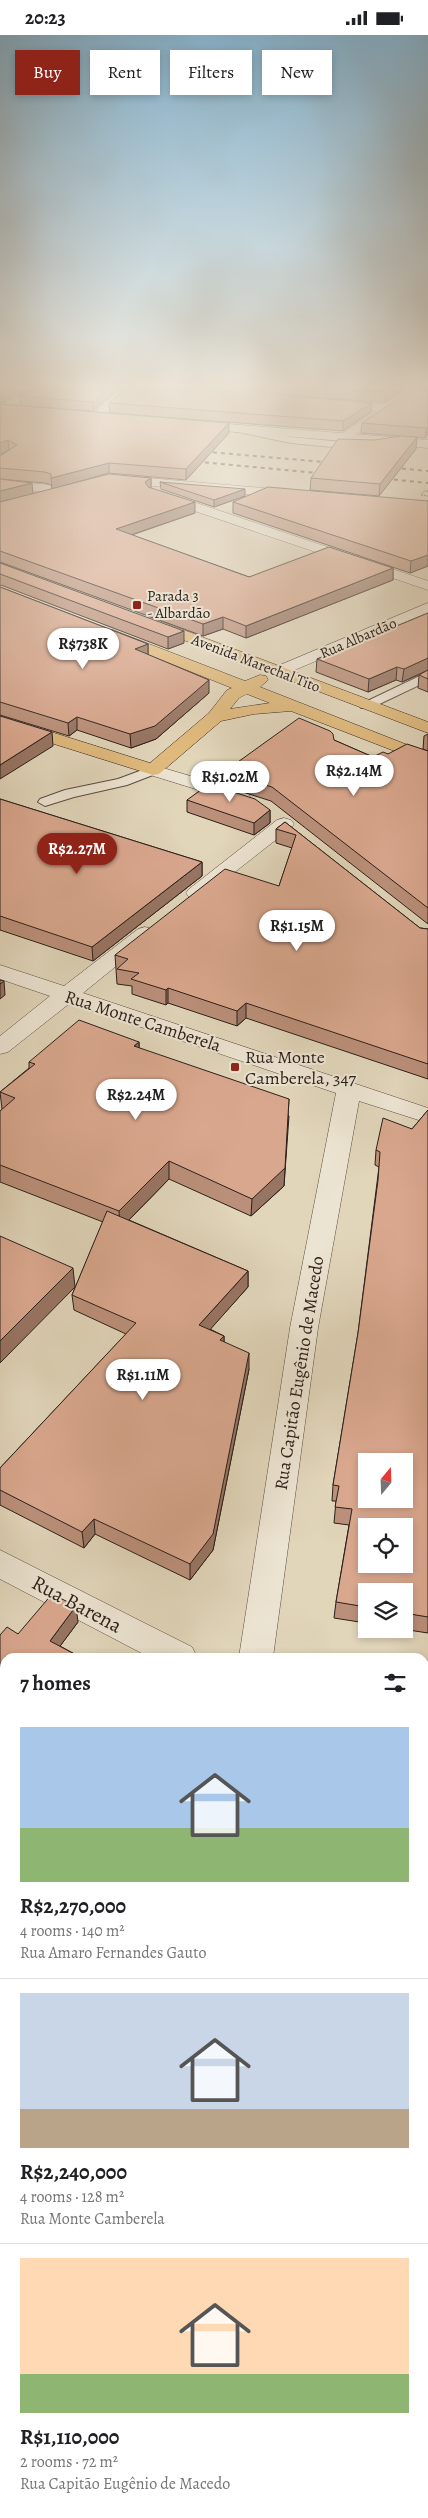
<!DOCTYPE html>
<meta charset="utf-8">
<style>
body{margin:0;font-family:Alegreya,serif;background:#f2f2f2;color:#202124;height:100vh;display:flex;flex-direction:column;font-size:19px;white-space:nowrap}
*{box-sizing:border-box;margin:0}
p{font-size:16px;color:#757577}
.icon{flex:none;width:28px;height:28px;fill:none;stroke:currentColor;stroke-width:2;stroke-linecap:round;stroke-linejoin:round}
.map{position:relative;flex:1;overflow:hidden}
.drawer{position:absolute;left:0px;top:1618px;width:429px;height:866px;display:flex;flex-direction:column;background:#fff;border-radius:15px 15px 0 0;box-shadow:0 2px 8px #0003}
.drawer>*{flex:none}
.hud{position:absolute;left:15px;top:15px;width:399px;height:45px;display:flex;gap:10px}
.needle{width:32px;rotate:19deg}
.tools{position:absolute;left:358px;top:1418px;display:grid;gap:10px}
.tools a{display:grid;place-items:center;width:55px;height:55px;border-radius:0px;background:#fff;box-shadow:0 2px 8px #0003;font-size:25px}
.price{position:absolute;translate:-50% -42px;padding:0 11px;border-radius:18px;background:#fff;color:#222;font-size:16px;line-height:32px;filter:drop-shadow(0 1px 2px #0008)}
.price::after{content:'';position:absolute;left:50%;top:30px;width:15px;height:11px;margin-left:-8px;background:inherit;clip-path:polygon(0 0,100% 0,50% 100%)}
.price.selected{background:#8f2418;color:#fff}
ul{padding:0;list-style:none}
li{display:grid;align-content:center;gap:10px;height:265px;padding:0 20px}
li+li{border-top:1px solid #e0e0e0}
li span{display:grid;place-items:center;height:155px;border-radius:0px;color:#555}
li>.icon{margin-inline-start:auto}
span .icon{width:90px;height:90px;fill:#fffc;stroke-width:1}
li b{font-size:21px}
h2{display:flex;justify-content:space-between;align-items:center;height:60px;padding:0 20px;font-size:21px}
.pill{padding:0 18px;border-radius:0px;background:#fff;box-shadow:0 2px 8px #0003;font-size:18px;line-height:45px}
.pill.selected{background:#8f2418;color:#fff}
.status{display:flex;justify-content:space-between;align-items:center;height:35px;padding:0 25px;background:#fff;direction:ltr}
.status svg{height:14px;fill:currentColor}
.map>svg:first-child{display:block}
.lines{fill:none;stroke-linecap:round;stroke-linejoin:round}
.lane-casing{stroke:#584c42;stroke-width:2}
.street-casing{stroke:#584c42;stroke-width:1}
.secondary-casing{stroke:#2b1f1a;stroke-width:1}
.primary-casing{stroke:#2b1f1a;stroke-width:1}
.path{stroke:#2b1f1a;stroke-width:1;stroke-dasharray:2 1;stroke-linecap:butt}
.lane{fill:#ece4d2;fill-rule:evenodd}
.street{fill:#ece4d2;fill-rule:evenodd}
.secondary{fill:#ece4d2;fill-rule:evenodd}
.primary{fill:#e0ba7d;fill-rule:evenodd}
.rail{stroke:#2b1f1a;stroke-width:2;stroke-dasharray:4 4;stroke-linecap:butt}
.wall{fill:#bb907a;stroke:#2b1f1a}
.shaded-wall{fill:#987563;stroke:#2b1f1a}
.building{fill:#d9a78e;stroke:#2b1f1a;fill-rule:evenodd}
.poi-dot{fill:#8f2418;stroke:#ece4d2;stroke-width:2}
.labels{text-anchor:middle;stroke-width:4;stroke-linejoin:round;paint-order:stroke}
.far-poi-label{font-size:15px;fill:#2b1f1a;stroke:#ece4d2;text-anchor:start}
.far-street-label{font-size:15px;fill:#2b1f1a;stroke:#ece4d2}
.street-label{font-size:18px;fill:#2b1f1a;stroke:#ece4d2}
.poi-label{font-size:18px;fill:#2b1f1a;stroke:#ece4d2;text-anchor:start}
.near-street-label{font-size:21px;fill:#2b1f1a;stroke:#ece4d2}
</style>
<div class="status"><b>20:23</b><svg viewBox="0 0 49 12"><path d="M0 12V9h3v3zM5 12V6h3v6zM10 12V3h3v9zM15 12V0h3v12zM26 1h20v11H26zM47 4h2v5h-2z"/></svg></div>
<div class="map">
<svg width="428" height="2483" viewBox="0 0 428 2483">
<rect width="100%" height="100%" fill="#e1d5ba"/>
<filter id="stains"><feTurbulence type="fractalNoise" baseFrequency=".004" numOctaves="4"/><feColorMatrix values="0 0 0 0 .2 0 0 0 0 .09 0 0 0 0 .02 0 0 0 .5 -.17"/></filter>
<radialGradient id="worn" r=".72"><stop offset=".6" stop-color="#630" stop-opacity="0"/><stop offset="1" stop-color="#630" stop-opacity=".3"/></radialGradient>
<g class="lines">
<g class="lane-casing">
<path id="lane" d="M 232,390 L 291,402 L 363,409 L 368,412 L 363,415 L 291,408 L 229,395 L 227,393 Z
M 428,637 L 428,646 L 371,673 L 361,673 L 359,670 Z
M 153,731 L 160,735 L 158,738 L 127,750 L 74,762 L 45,771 L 38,767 L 40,764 L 65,755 L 118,744 Z"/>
</g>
<g class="street-casing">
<path id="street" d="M 119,355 L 132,355 L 100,384 L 92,384 L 92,380 Z
M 265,355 L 277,355 L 276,358 L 282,362 L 386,369 L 407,355 L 421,355 L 346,406 L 340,402 L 342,399 L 377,376 L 282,368 L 270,365 L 264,359 Z
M 113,440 L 297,456 L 304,460 L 297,464 L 108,447 L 107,444 L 108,441 Z
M 0,445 L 62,451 L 69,455 L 62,459 L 0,453 Z
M 161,456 L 428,546 L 428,555 L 156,463 L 154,460 Z
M 428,568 L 428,579 L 285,639 L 273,639 L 271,636 L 273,633 Z
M 153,730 L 248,758 L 250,762 L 248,766 L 241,768 L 147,739 L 144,735 L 147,731 Z
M 284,783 L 291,785 L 294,789 L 291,793 L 203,862 L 196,864 L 189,862 L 186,858 L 189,854 L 277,785 Z
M 145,892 L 152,894 L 156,898 L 152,902 L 83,958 L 428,1073 L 428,1088 L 359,1066 L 318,1293 L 273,1622 L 239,1622 L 290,1293 L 336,1058 L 70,968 L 8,1017 L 0,1019 L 0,1001 L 50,961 L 0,944 L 0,930 L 64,951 L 138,894 Z
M 0,1515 L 192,1612 L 197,1622 L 149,1622 L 0,1544 Z
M 424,1737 L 428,1739 L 428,1773 L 424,1771 Z
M 69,2479 L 119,2479 L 118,2483 L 68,2483 Z"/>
</g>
<g class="secondary-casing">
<path id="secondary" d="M 32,355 L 47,355 L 0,377 L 0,370 Z
M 191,386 L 428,405 L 428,413 L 187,393 L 187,387 Z"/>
</g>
<g class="primary-casing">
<path id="primary" d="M 149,582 L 428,687 L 428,698 L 144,590 L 141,587 Z
M 113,595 L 245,646 L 260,640 L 266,641 L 268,645 L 260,652 L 428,718 L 428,729 L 291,676 L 254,679 L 221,686 L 159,739 L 153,740 L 0,692 L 0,681 L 150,728 L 209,678 L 227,655 L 232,653 L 107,603 L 105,600 ZM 247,659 L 270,668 L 230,674 L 239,663 Z"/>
</g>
<path class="path" d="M 428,456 L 424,456 L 421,460 L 428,461"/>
<use href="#lane" class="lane"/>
<use href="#street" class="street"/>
<use href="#secondary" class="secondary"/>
<use href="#primary" class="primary"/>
<path class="rail" d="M 197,416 L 336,428
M 189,426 L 328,439
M 386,432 L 428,436
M 378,443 L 428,448"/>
</g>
<path class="wall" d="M 31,355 L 116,355 L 93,376 L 21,371 L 20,361 Z
M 279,355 L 404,355 L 385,367 L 288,361 L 371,377 L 343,396 L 110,378 L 109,368 L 269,357 L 283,360 Z
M 428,355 L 428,399 L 425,403 L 361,398 L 362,388 Z
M 0,369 L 229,398 L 186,445 L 109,438 L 52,454 L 51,450 L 45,448 L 0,444 L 0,421 L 7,416 L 0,419 Z
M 375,405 L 416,414 L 379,461 L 310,455 L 311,443 Z
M 151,443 L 151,453 L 195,478 L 132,500 L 249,542 L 393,533 L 393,545 L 246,603 L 223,594 L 203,601 L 0,527 L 0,444 L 33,459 Z
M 160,447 L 245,461 L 214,472 L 161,454 Z
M 428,466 L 428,531 L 410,538 L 233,478 L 233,467 Z
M 0,528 L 184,608 L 168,614 L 1,550 L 0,551 Z
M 0,552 L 148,609 L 148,620 L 209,658 L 156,704 L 131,713 L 77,695 L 69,701 L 0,680 Z
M 428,578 L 428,657 L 418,653 L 419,640 L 425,637 L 402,647 L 396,645 L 368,657 L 316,637 L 317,624 Z
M 428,699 L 428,716 L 423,714 L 424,701 Z
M 334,705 L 373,722 L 388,719 L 428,716 L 428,889 L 271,766 L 224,751 L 224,737 Z
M 0,764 L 202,827 L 202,841 L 93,926 L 0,895 Z
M 187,765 L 270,775 L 270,788 L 254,800 L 187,777 Z
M 285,787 L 420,893 L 428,894 L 428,1044 L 246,983 L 237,991 L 168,968 L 166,970 L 132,959 L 132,951 L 117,949 L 115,920 L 279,851 L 292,813 L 276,808 L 276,794 Z
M 139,1007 L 139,1013 L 289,1081 L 284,1151 L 251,1181 L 169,1144 L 129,1185 L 248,1236 L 248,1252 L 210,1294 L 224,1301 L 224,1307 L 249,1334 L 213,1515 L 190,1545 L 95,1499 L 84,1513 L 0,1470 L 0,1433 L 126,1299 L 74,1275 L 72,1260 L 103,1187 L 0,1147 L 0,1076 L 2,1074 L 0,1057 L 29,1033 L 29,1027 Z
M 428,1075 L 428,1598 L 402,1594 L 404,1594 L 404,1556 L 366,1556 L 366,1588 L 334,1583 L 336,1567 L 349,1490 L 334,1488 L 336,1466 L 332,1466 L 333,1450 L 358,1298 L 379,1132 L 375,1130 L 376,1115 L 412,1094 Z
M 78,1587 L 60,1611 L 80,1622 L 5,1622 L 2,1785 L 0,1784 L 0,1600 L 18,1599 Z
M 428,1836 L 428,2349 L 424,2348 L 424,1844 Z"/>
<path class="shaded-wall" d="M 6,355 L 27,355 L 0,368 L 0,358 Z
M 105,355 L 116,355 L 93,376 L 93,367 Z
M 390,355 L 404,355 L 385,367 L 386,357 Z
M 372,368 L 371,377 L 343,396 L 343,386 Z
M 229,388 L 229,398 L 186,445 L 186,434 Z
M 428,390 L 428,399 L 425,403 L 426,393 Z
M 417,402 L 416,414 L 379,461 L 380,449 Z
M 8,405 L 9,415 L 0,419 L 0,408 Z
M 109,428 L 109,438 L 52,454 L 51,443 Z
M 151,443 L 151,453 L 145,458 L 145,447 Z
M 32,448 L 33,459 L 0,467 L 0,456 Z
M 245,454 L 245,461 L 214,472 L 214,465 Z
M 195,467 L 195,478 L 116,505 L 116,494 Z
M 428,520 L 428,531 L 410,538 L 411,526 Z
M 393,533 L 393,545 L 246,603 L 246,591 Z
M 223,582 L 223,594 L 203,601 L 203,589 Z
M 184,596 L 184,608 L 168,614 L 168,602 Z
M 148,609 L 148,622 L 135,614 Z
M 428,623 L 428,635 L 402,647 L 404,634 Z
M 397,632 L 396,645 L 368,657 L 369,644 Z
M 209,645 L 209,658 L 156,704 L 131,713 L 130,699 Z
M 77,682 L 77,695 L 69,701 L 68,688 Z
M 52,697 L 53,711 L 0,744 L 0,730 Z
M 270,775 L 270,788 L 254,800 L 254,788 Z
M 202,827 L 202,841 L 93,926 L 92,912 Z
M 4,946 L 5,960 L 0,964 L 0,949 Z
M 168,953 L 168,968 L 166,970 L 166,955 Z
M 246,968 L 246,983 L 237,991 L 237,976 Z
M 139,1007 L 139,1025 L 134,1011 Z
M 289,1064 L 284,1151 L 251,1181 L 252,1164 Z
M 169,1126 L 169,1144 L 120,1194 L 119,1176 Z
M 73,1233 L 75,1252 L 0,1328 L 0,1306 Z
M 248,1236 L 248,1252 L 200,1306 L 199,1290 Z
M 224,1301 L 224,1316 L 220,1305 Z
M 249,1318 L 249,1334 L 213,1515 L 190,1545 L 190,1529 Z
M 94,1484 L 95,1499 L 84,1513 L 82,1497 Z
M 76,1571 L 78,1587 L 52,1622 L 50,1606 Z
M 5,1763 L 5,1781 L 2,1785 L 0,1770 Z
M 5,2221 L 5,2240 L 0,2250 L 0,2230 Z
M 5,2321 L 5,2339 L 0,2349 L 0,2330 Z
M 5,2446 L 5,2472 L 2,2483 L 0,2483 L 0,2466 Z"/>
<path class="building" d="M 0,355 L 6,355 L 0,358 Z
M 31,355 L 105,355 L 93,367 L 20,361 Z
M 124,355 L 267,355 L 269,357 L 282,360 L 372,368 L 343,386 L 109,368 Z
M 352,355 L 390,355 L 386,357 Z
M 411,355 L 428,355 L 428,390 L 426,393 L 362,388 Z
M 0,369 L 229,388 L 186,434 L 109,428 L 51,443 L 51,439 L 45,437 L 0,433 L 0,421 L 17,410 L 8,405 L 0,408 Z
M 401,401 L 417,402 L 380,449 L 311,443 L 338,404 L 375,405 Z
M 109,439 L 151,443 L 145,447 L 148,452 L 195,467 L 116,494 L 249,542 L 329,512 L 393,533 L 246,591 L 223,582 L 203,589 L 0,516 L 0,467 Z
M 0,444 L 32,448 L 0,456 Z
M 160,447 L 245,454 L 214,465 Z
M 268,452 L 428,466 L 428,520 L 411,526 L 233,467 Z
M 0,528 L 184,596 L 168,602 L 0,539 Z
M 0,552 L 148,609 L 135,614 L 209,645 L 155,691 L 130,699 L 77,682 L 68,688 L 0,667 Z
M 428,578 L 428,623 L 404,634 L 397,632 L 369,644 L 317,624 Z
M 428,635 L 428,644 L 419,640 Z
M 0,681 L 52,697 L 0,730 Z
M 299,683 L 330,696 L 333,699 L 334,705 L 373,722 L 383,717 L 388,719 L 407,709 L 428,716 L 428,873 L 272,752 L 224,737 Z
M 209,749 L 255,764 L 270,775 L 254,788 L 187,765 Z
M 0,764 L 202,827 L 92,912 L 0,881 Z
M 285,787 L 420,893 L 428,894 L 428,1029 L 246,968 L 237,976 L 168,953 L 166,955 L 131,944 L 139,938 L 117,934 L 128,924 L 115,920 L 225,834 L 279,851 L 296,800 L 276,794 Z
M 0,945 L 4,946 L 0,949 Z
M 79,985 L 139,1007 L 134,1011 L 289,1064 L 285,1133 L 252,1164 L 169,1126 L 119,1176 L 0,1130 L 0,1076 L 15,1063 L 0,1057 L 35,1029 L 29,1027 Z
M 428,1075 L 428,1582 L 404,1578 L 404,1556 L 366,1556 L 366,1572 L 336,1567 L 352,1474 L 335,1472 L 339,1451 L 333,1450 L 358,1298 L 378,1145 L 380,1117 L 376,1115 L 383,1083 L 412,1094 ZM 366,1426 L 404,1426 L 404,1464 L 366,1464 ZM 366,1491 L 404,1491 L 404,1529 L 366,1529 Z
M 107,1176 L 248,1236 L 199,1290 L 224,1301 L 220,1305 L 249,1318 L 213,1499 L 190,1529 L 94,1484 L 82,1497 L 0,1455 L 0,1433 L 136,1288 L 72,1260 Z
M 0,1201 L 73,1233 L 0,1306 Z
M 52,1559 L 76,1571 L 50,1606 L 80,1622 L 5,1622 L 5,1763 L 0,1770 L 0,1600 L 7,1592 L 18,1599 Z
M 428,1836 L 428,2337 L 424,2336 L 424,1844 Z
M 0,2018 L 5,2020 L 5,2221 L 0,2230 Z
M 0,2307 L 5,2310 L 5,2321 L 0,2330 Z
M 0,2402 L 5,2406 L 5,2446 L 0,2466 Z
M 424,2429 L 428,2431 L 428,2483 L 211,2483 L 211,2479 L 424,2479 Z"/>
<linearGradient id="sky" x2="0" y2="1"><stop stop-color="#86b6d3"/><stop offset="0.5" stop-color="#f2ece0"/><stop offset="1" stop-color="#f2ece0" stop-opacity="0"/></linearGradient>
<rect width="428" height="703" fill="url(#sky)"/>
<g class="poi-dot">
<rect x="132" y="565" width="10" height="10" rx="2.5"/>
<rect x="230" y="1027" width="10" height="10" rx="2.5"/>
</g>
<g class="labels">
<g class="far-poi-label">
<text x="147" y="566">Parada 3<tspan x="147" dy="17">- Albardão</tspan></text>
</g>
<g class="far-street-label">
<text transform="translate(358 603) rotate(-23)" y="5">Rua Albardão</text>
<text transform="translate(256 628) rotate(21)" y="5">Avenida Marechal Tito</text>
</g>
<g class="street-label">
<text transform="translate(143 986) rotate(18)" y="6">Rua Monte Camberela</text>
<text transform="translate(299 1338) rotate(-81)" y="6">Rua Capitão Eugênio de Macedo</text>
</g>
<g class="poi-label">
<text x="245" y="1028">Rua Monte<tspan x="245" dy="21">Camberela, 347</tspan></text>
</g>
<g class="near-street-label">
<text transform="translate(77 1569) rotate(28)" y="7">Rua Barena</text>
</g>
</g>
<rect width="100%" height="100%" filter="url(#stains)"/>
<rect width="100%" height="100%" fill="url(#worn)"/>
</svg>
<div class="tools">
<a><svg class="needle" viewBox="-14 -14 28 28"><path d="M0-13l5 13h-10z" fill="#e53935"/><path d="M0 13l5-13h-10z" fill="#757577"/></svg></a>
<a><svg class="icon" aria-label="locate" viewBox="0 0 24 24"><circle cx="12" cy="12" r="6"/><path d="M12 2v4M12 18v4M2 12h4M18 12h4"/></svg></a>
<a><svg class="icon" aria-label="layers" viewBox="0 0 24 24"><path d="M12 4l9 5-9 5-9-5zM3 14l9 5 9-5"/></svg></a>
</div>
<b class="price" style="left:83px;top:635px">R$738K</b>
<b class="price" style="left:354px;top:762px">R$2.14M</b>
<b class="price" style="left:230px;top:768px">R$1.02M</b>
<b class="price selected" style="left:77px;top:840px">R$2.27M</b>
<b class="price" style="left:297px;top:917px">R$1.15M</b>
<b class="price" style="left:136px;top:1086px">R$2.24M</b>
<b class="price" style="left:143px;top:1366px">R$1.11M</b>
<div class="hud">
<a class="pill selected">Buy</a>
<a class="pill">Rent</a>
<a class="pill">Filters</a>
<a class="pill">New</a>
</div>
<section class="drawer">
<h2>7 homes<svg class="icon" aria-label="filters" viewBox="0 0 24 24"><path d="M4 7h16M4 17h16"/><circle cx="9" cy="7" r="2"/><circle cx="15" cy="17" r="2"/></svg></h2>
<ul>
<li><span style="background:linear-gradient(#a9c7e8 65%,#8fb573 0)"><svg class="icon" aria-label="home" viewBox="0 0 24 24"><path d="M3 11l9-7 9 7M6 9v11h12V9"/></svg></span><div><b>R$2,270,000</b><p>4 rooms · 140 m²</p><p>Rua Amaro Fernandes Gauto</p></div></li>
<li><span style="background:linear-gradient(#c9d6e8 75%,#b9a48a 0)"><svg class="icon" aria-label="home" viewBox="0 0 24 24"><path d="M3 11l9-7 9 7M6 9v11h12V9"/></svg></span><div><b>R$2,240,000</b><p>4 rooms · 128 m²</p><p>Rua Monte Camberela</p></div></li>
<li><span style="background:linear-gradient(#ffd9b3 75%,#8fb573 0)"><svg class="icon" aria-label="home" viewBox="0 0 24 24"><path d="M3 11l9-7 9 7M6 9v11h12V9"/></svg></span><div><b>R$1,110,000</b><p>2 rooms · 72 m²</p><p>Rua Capitão Eugênio de Macedo</p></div></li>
</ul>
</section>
</div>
